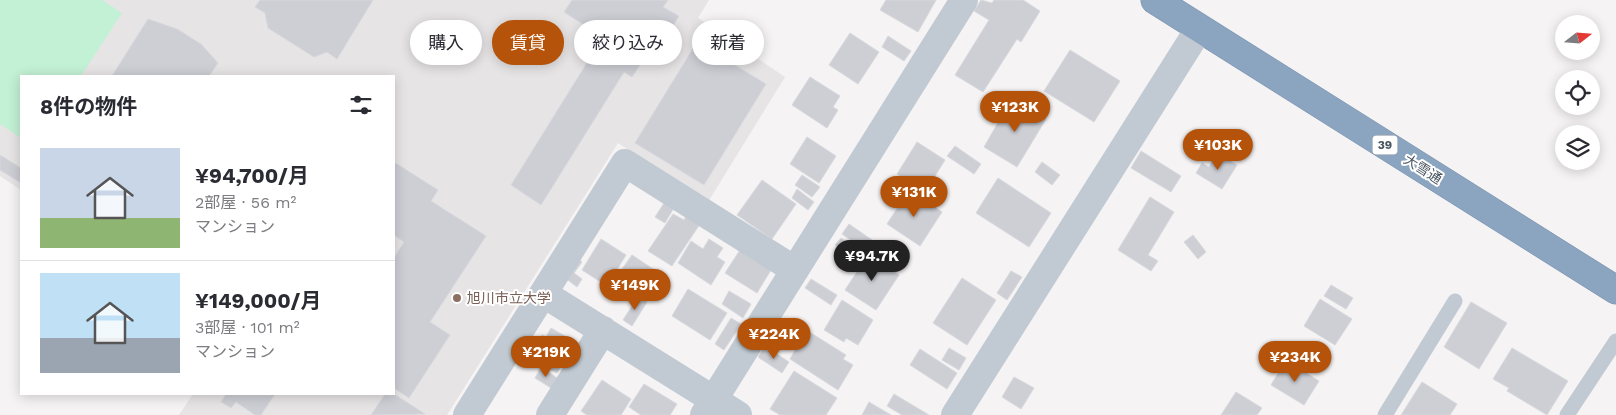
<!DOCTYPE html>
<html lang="ja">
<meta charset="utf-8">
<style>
body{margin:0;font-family:"Work Sans","Noto Sans JP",sans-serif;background:#f7f7f7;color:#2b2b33;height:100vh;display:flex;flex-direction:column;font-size:19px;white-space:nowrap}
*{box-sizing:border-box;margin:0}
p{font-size:16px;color:#7c7c81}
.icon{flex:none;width:28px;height:28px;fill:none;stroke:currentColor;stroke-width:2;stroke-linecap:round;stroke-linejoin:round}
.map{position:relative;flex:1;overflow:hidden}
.sheet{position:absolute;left:20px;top:75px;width:375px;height:320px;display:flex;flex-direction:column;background:#fff;border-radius:0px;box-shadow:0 2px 12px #0003}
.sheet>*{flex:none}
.guide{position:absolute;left:410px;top:20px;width:475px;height:45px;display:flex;gap:10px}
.needle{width:32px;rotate:73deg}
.fabs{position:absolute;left:1555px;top:15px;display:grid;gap:10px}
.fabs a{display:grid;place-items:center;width:45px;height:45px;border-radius:50%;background:#fff;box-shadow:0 2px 12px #0003;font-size:25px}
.price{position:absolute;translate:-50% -42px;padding:0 11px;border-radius:18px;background:#b45309;color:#fff;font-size:16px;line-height:32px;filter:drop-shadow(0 1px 2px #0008)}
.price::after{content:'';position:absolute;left:50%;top:30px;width:15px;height:11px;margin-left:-8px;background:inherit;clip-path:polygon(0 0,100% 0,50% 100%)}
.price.on{background:#222;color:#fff}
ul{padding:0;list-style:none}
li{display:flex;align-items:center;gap:15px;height:125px;padding:0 20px}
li+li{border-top:1px solid #e1e1e2}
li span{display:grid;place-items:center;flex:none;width:140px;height:100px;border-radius:0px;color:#555}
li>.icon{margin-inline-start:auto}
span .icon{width:60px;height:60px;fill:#fffc;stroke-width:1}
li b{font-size:21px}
h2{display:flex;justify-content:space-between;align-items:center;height:60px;padding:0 20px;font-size:21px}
.tag{padding:0 18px;border-radius:22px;background:#fff;box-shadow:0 2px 12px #0003;font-size:18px;line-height:45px}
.tag.on{background:#b45309;color:#fff}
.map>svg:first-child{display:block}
.education{fill:#e6e4e5}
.green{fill:#c3f1d5}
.building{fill:#cdcfd5;stroke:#d7d9de}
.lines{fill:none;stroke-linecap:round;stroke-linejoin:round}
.highway-casing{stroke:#7690ad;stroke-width:29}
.lane{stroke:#c1cad2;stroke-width:15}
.street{stroke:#c1cad2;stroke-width:28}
.highway{stroke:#8ba5c1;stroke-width:28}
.education-dot{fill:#8d6e63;stroke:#fff;stroke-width:2}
.labels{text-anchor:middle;stroke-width:4;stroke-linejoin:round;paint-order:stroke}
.shield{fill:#fff;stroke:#808990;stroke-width:1}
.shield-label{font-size:12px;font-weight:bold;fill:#4a5661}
.street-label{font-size:14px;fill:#4a5661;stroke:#fff}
.education-label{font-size:14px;fill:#785e54;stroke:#fff;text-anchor:start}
</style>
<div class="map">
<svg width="1616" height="415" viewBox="0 0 1616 415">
<rect width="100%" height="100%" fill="#f5f3f3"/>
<path class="education" d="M 0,0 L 709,0 L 698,18 L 785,77 L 708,202 L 618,143 L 447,415 L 179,415 L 193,394 L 394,394 L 394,76 L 21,76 L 21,190 L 0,176 Z"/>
<path class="green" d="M 0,0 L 102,0 L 122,13 L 81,76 L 21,76 L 21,138 L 0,124 Z"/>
<path class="building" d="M 260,0 L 373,0 L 337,59 L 327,52 L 314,57 L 268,28 L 265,13 L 255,7 Z
M 572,0 L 668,0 L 663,7 L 679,16 L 657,51 L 643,42 L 634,57 L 642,62 L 632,77 L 624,72 L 541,205 L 511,185 L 603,37 L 564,12 Z
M 886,0 L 936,0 L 918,32 L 880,10 Z
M 981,0 L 992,3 L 994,0 L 1023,0 L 1040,11 L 1021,42 L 1017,39 L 983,92 L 955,75 L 989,20 L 974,11 Z
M 148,19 L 177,29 L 201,44 L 218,63 L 209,76 L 112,76 Z
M 850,33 L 879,52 L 858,84 L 829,65 Z
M 888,36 L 911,51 L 904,61 L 882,47 Z
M 697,42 L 766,84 L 704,185 L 635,143 Z
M 1070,50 L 1120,81 L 1094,122 L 1044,91 Z
M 810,77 L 840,96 L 833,107 L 838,110 L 827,128 L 792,105 Z
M 1012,98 L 1046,119 L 1017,167 L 984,147 Z
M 807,137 L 836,156 L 819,183 L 790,164 Z
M 917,142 L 945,160 L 925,192 L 897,174 Z
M 955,146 L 981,164 L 974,174 L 947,156 Z
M 1141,151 L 1181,176 L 1171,192 L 1131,168 Z
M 1217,153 L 1237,165 L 1222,189 L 1196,173 L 1202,163 L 1209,167 Z
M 0,155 L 21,168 L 21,183 L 0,170 Z
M 394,162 L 438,190 L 431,201 L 486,236 L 430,322 L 450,335 L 409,398 L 394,388 L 394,258 L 404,242 L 394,235 Z
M 1042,162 L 1060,175 L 1052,185 L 1035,172 Z
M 802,175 L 820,187 L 812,197 L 795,185 Z
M 998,178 L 1051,213 L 1029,247 L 976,213 Z
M 762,180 L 796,204 L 772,239 L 737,215 Z
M 797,189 L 814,202 L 808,210 L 792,198 Z
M 909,190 L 942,212 L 920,246 L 887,224 Z
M 1150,197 L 1174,212 L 1148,255 L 1158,261 L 1151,271 L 1118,250 Z
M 666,200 L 675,206 L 665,223 L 655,217 Z
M 673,214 L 684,220 L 687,215 L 700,224 L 672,266 L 648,251 Z
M 849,224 L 872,240 L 865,250 L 842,234 Z
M 1193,235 L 1206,252 L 1198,259 L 1184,242 Z
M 841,238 L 862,253 L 857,260 L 835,245 Z
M 601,239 L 626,255 L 607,286 L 582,270 Z
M 709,239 L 723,248 L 717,257 L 725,262 L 711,285 L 678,263 L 691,241 L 703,249 Z
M 740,250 L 771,270 L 757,293 L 725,273 Z
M 632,255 L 665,277 L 648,301 L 615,279 Z
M 868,255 L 899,275 L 876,310 L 845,290 Z
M 574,256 L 582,262 L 574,273 L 582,279 L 577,287 L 561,275 Z
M 1011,271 L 1022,277 L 1007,300 L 997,293 Z
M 962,278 L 996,300 L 967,345 L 933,323 Z
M 811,279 L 837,295 L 831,305 L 805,288 Z
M 1331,285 L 1353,298 L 1346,309 L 1324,296 Z
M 688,289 L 727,313 L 710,340 L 672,316 Z
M 729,291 L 751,304 L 743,318 L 722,304 Z
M 638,297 L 647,302 L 632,326 L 623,320 Z
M 1320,299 L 1352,319 L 1335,345 L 1304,326 Z
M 842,300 L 873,320 L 858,345 L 846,338 L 844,342 L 824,330 Z
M 1471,302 L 1507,323 L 1479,369 L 1444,347 Z
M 731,318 L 741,324 L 724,350 L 715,344 Z
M 551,328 L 575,342 L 557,373 L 529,357 L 542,335 L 546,337 Z
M 803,328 L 846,355 L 843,359 L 853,365 L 838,390 L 790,359 L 798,345 L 794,342 Z
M 765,346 L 789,362 L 782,373 L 758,357 Z
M 949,348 L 966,358 L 959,370 L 942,360 Z
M 1512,348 L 1568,381 L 1547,415 L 1507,391 L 1509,388 L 1493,379 Z
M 920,349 L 957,373 L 947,389 L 910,365 Z
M 1286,360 L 1319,381 L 1304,405 L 1271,385 Z
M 541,367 L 557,378 L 551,388 L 535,378 Z
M 794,371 L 837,398 L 826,415 L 780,415 L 770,409 Z
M 1014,377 L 1034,388 L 1021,409 L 1002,397 Z
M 602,380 L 631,399 L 621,415 L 587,415 L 581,411 Z
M 1422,382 L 1457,404 L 1450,415 L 1401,415 Z
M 644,384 L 677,404 L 670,415 L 641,415 L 629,407 Z
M 1236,392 L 1262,408 L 1257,415 L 1221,415 Z
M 226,394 L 275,394 L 261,415 L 255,415 L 236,402 L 231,408 L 221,402 Z
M 385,394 L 394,394 L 425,414 L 371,415 Z
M 894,394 L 929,415 L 902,415 L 887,406 Z
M 869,402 L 891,415 L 862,415 Z"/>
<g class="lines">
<g class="highway-casing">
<path id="highway" d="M 1155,0 L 1616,290"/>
</g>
<path class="lane" d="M 1385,415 L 1455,301
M 1567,415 L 1616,341"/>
<path class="street" d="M 544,294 L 738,415
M 467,415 L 625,163 L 795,270
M 550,415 L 603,330
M 704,415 L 964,0
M 955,415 L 1199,29"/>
<use href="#highway" class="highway"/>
</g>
<circle class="education-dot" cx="457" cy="298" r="5"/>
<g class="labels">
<rect class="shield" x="1372.5" y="135.5" width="25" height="19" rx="4"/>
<g class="shield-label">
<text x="1385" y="149">39</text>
</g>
<g class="street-label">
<text transform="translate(1423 169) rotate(32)" y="5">大雪通</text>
</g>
<g class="education-label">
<text x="467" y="303">旭川市立大学</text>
</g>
</g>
</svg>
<div class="fabs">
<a><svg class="needle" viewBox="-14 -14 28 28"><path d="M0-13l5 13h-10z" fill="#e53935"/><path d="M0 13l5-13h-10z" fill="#7c7c81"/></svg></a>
<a><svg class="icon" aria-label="locate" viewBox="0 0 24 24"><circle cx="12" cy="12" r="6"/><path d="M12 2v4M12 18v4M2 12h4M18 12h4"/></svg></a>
<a><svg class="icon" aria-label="layers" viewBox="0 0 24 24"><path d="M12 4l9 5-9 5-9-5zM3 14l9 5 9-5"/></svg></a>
</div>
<b class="price" style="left:1015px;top:133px">¥123K</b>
<b class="price" style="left:1218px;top:171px">¥103K</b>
<b class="price" style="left:914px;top:218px">¥131K</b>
<b class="price on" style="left:872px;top:282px">¥94.7K</b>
<b class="price" style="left:635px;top:311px">¥149K</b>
<b class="price" style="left:774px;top:360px">¥224K</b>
<b class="price" style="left:546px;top:378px">¥219K</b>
<b class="price" style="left:1295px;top:383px">¥234K</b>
<div class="guide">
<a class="tag">購入</a>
<a class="tag on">賃貸</a>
<a class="tag">絞り込み</a>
<a class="tag">新着</a>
</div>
<section class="sheet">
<h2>8件の物件<svg class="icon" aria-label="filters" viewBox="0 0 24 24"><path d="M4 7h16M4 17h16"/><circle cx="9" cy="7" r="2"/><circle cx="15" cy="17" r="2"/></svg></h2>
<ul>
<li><span style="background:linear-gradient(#c9d6e8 70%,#8fb573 0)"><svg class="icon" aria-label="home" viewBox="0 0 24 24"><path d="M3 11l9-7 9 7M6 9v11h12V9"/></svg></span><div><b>¥94,700/月</b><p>2部屋 · 56 m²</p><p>マンション</p></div></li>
<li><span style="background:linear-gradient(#bfe0f5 65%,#9aa5b1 0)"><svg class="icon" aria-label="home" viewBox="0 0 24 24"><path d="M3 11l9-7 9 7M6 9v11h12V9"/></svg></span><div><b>¥149,000/月</b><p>3部屋 · 101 m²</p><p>マンション</p></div></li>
</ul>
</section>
</div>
